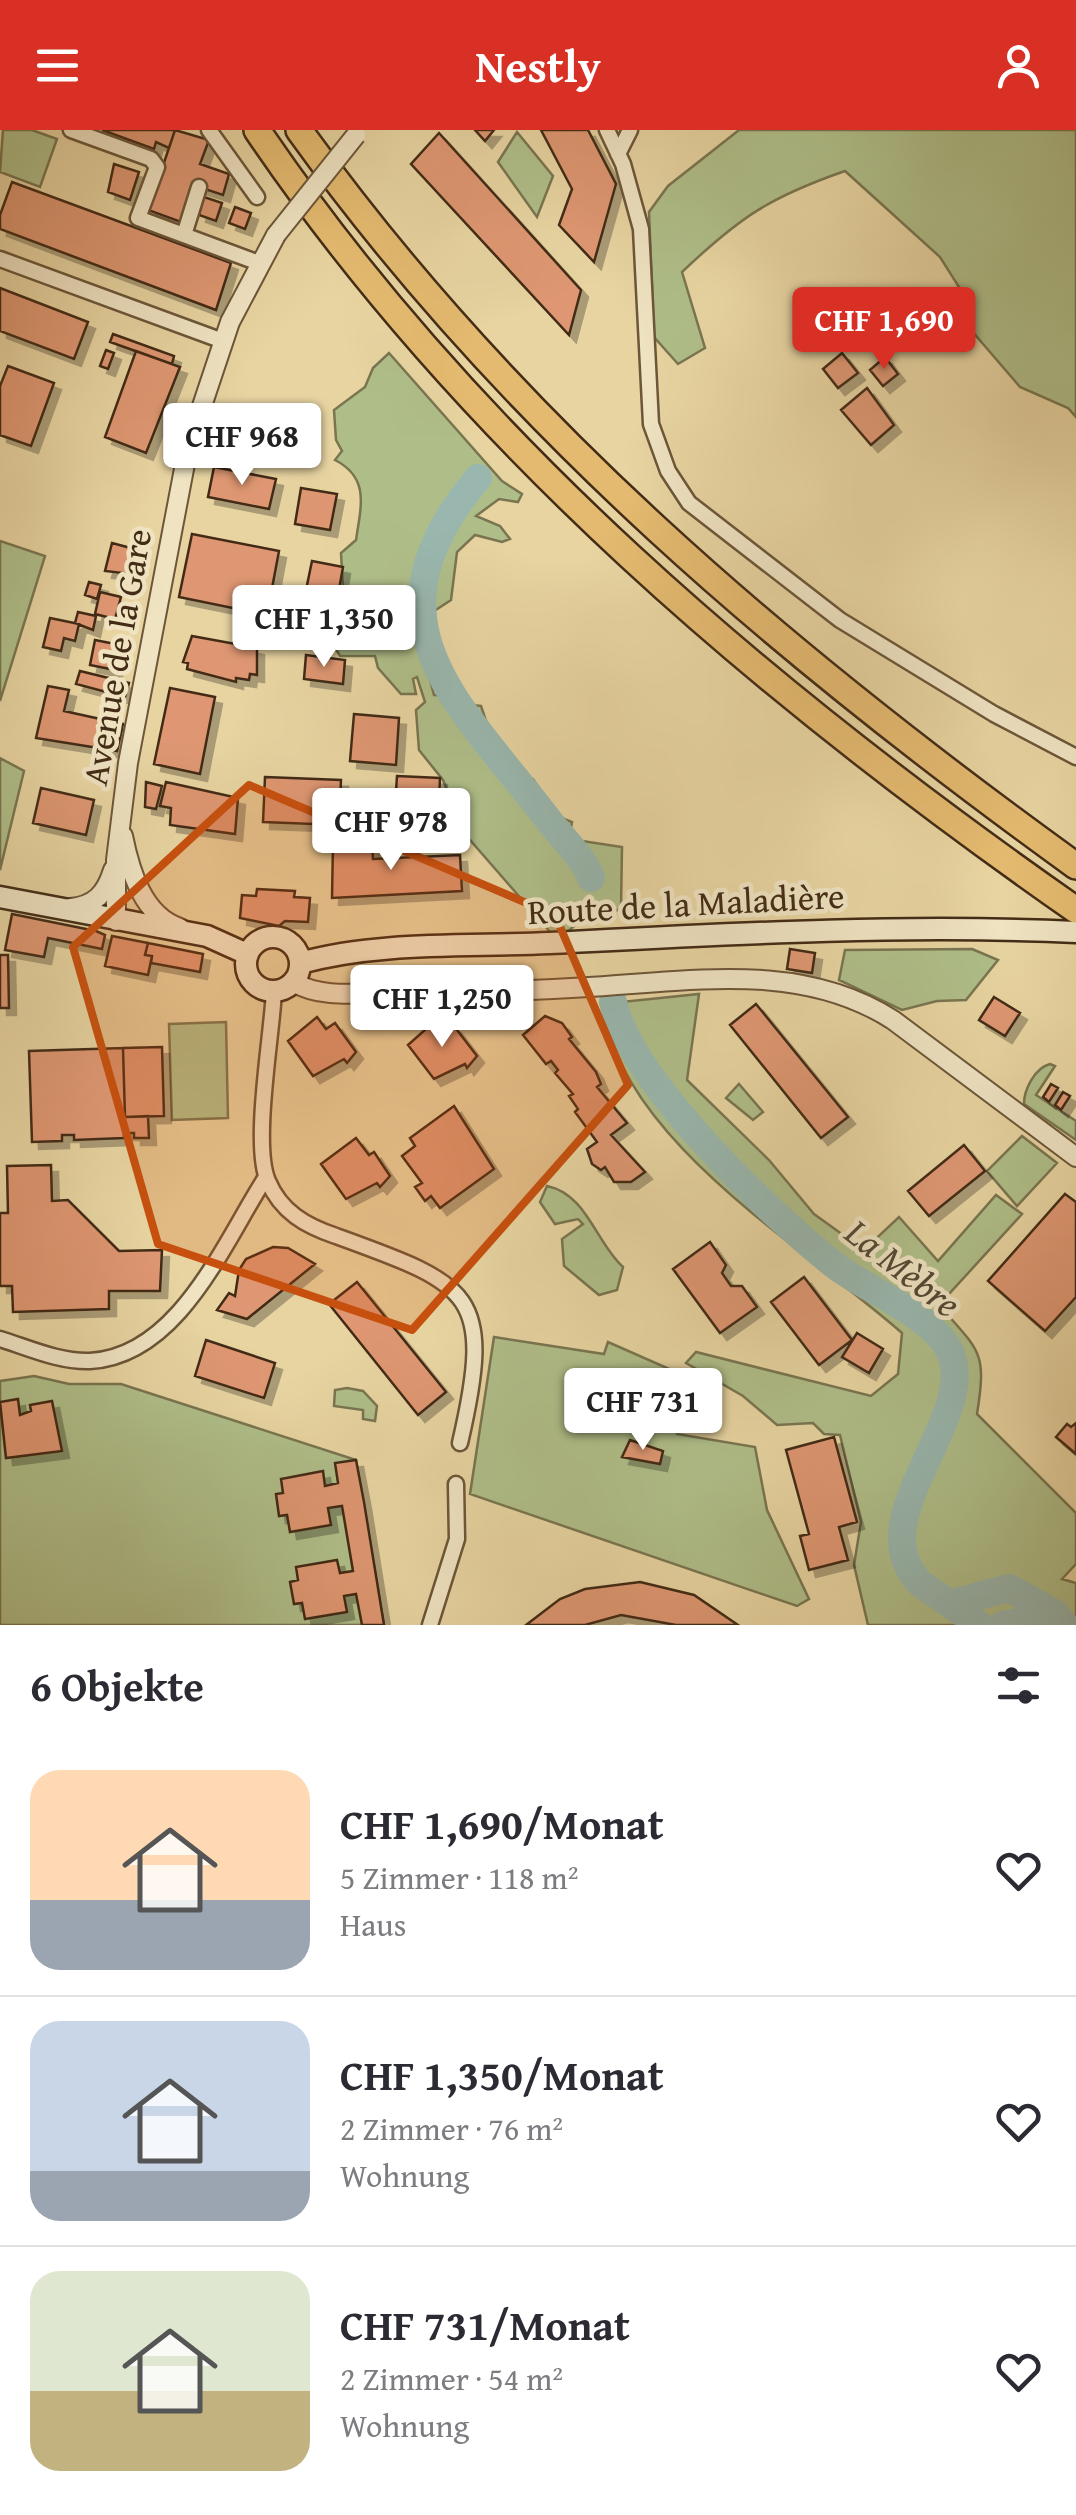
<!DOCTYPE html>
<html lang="de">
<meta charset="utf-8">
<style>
body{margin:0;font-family:"Gentium Book Plus",serif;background:#f2f2f3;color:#2b2b33;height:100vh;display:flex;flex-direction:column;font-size:38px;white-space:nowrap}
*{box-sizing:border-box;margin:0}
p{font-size:32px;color:#7c7c81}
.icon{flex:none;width:55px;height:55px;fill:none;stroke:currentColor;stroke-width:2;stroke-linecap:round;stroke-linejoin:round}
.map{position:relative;height:1495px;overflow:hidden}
.drawer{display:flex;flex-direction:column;background:#fff;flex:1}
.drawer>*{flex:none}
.price{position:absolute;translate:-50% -85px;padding:0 22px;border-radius:10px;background:#fff;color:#222;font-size:32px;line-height:65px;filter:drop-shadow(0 2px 5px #0008)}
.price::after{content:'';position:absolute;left:50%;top:60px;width:30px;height:22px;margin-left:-15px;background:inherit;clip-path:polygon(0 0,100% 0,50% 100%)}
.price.selected{background:#d93025;color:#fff}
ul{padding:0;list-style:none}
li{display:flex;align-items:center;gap:30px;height:250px;padding:0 30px}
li+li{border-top:2px solid #e1e1e2}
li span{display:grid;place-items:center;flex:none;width:280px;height:200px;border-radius:30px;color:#555}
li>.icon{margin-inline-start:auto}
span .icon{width:120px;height:120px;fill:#fffc;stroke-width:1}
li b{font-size:42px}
h2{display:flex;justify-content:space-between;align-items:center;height:120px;padding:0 30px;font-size:42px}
header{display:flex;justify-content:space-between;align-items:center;height:130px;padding:0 30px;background:#d93025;color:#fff;font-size:45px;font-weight:800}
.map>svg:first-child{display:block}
.green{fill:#afbe89;stroke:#797550;stroke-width:2.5}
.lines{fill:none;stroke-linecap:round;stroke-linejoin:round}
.river{stroke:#99b7ae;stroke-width:28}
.building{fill:#de9772;stroke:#432c16;stroke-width:2.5;filter:url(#shadow)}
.minor-casing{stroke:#6c5639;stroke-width:19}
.tertiary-casing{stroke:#6c5639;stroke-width:22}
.secondary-casing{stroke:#432c16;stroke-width:25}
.motorway-casing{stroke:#432c16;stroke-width:30}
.minor{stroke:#efe3c2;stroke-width:14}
.tertiary{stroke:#efe3c2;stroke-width:18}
.secondary{stroke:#efe3c2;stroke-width:20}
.motorway{stroke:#e4ba70;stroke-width:25}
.tertiary-bridge-casing{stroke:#6c5639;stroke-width:22;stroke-linecap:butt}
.tertiary-bridge{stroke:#efe3c2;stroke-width:18}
.marked{fill:#c7500e;fill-opacity:0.2;stroke:#c7500e;stroke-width:8;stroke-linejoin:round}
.labels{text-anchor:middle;stroke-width:9;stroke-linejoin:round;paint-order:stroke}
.street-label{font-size:35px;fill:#432c16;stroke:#efe3c2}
.water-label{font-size:38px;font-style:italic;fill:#544834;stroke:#efe3c2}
</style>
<header><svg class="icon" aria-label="menu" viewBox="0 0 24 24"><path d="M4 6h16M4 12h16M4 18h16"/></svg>Nestly<svg class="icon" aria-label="person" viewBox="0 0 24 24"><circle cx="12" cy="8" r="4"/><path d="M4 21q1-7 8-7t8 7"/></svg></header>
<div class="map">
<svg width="1076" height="1495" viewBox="0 0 1076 1495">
<defs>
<filter id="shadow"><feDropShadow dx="7" dy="7" stdDeviation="0" flood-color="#0004"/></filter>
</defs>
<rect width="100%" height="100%" fill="#e7d4a1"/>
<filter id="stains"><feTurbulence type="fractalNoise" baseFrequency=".002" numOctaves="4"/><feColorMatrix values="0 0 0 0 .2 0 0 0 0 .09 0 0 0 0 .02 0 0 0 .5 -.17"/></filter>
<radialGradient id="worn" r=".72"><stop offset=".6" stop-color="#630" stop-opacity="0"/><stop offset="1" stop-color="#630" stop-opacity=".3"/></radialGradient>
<path class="green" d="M 3,0 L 32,0 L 57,9 L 40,57 L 0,42 Z
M 739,0 L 1076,0 L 1076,287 L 1068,278 L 1020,257 L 959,186 L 959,157 L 940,127 L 845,41 C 770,67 740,87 682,142 L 705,218 L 678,234 L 654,207 L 649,82 L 668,56 Z
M 517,2 L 553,46 L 537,87 L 498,32 Z
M 389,223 L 502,351 L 522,364 L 518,372 L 499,369 L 476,386 L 500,396 L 510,409 L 502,412 L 475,405 L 457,422 L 451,470 L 422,489 L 423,523 L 434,565 L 455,566 L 464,581 L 472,575 L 481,576 L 486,591 L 482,600 L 499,615 L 499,623 L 522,651 L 533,649 L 559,687 L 572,692 L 569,709 L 622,717 L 621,778 L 599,790 L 583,788 L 563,806 L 551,803 L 464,703 L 443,650 L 419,620 L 416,580 L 425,572 L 417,547 L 413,549 L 416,564 L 401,564 L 378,538 L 375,526 L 340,526 L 331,511 L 342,498 L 342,484 L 358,471 L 343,458 L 341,423 L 356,410 C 361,376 370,348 335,330 L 342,321 L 336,310 L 334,280 L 365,257 L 373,238 Z
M 0,411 L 45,426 L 0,571 Z
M 0,628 L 24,641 L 0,740 Z
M 972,819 L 998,830 L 966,870 L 937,871 L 902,880 L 839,850 L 845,820 Z
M 699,864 L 687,950 L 769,1030 L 814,1084 L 864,1120 L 899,1087 L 938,1131 L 996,1065 L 1022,1084 L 939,1175 C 980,1222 987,1221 977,1284 L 1076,1383 L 1076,1434 L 1062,1449 L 1076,1453 L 1076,1495 L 868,1495 L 854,1435 L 861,1392 L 840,1305 L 824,1304 L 813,1293 L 777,1295 L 743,1266 L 686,1233 L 696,1222 L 871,1266 L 898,1244 L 902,1203 C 805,1117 621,1011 602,874 Z
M 226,892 L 228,988 L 172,990 L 169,894 Z
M 1050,934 L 1055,936 L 1036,965 L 1076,991 L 1076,1010 L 1024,974 C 1024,959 1035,938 1050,934 Z
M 739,954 L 763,982 L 753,990 L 726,968 Z
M 1022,1006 L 1057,1033 L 1017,1076 L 987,1041 Z
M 547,1056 C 587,1064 596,1113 623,1137 L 617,1160 L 599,1165 L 564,1136 L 562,1109 L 583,1094 L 578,1089 L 555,1094 L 540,1072 Z
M 494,1207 L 604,1224 L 608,1212 L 683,1245 L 677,1304 L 755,1317 L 767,1380 L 809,1469 L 797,1476 L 470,1364 Z
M 34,1246 L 69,1254 L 121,1254 L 356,1330 L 384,1495 L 0,1495 L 0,1251 Z
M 347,1258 L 363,1261 L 377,1276 L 375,1291 L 363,1289 L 363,1280 L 334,1276 L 335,1260 Z"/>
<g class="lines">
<path class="river" d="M 478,348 C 355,494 461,574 550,692 C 564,710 583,727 591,748
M 613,872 C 631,952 771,1086 837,1137 C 869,1161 936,1187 951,1224 C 977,1291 857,1391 921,1454 L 980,1495
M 952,1473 L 1009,1458 L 1056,1484
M 1003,1495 L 1056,1484 L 1065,1495"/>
</g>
<path class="building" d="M 102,0 L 175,0 L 169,18 L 156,12 L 154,19 Z
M 175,0 L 209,10 L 200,34 L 229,44 L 223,65 L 193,55 L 181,92 L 148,80 Z
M 475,0 L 494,0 L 485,11 Z
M 541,0 L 588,0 L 616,54 L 594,132 L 559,95 L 572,59 Z
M 439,3 L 581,160 L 569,205 L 411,34 Z
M 114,34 L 139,42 L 130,70 L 108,62 Z
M 12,52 L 231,133 L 216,180 L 0,99 L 0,85 Z
M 204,67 L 222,73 L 216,91 L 199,85 Z
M 235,77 L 251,83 L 245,99 L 229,93 Z
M 0,158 L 88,192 L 74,229 L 0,201 Z
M 113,204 L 174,226 L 172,234 L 110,212 Z
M 106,220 L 114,223 L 108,239 L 100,236 Z
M 136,221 L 180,237 L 146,323 L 105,307 Z
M 842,223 L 858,243 L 838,258 L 823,239 Z
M 885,227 L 898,244 L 883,256 L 870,240 Z
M 8,236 L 54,253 L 31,316 L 0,305 L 0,256 Z
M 867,258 L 894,295 L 871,315 L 841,280 Z
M 214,337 L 276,349 L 269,379 L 208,367 Z
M 301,358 L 337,364 L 330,400 L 295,394 Z
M 192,404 L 279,421 L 267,485 L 179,467 Z
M 112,413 L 138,420 L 131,444 L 105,441 Z
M 312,431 L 343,437 L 337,471 L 305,465 Z
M 89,452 L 101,455 L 97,469 L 85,465 Z
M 100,462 L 121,467 L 115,489 L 95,484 Z
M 78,482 L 96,486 L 93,500 L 75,493 Z
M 50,488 L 79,494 L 75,511 L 64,508 L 61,521 L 43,517 Z
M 192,506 L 257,518 L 257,545 L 250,544 L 249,550 L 236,548 L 236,552 L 187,539 L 188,533 L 183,532 Z
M 95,510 L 120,515 L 115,540 L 90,535 Z
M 306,525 L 345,530 L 343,554 L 304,549 Z
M 80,541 L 129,553 L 125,567 L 76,554 Z
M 48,556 L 69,560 L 64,581 L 123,594 L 117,621 L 36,608 Z
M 170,558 L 215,567 L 200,644 L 154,634 Z
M 354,584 L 399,588 L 396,635 L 350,631 Z
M 397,646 L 440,648 L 438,694 L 394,692 Z
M 265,647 L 341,650 L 339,695 L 263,692 Z
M 146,652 L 162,656 L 156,679 L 145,677 Z
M 166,652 L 238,668 L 235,704 L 170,695 L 171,678 L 160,676 Z
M 41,658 L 94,670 L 86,705 L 33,693 Z
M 372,711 L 373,729 L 460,725 L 462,761 L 332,768 L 333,713 Z
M 257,759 L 295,761 L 294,767 L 310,768 L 308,792 L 285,791 L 279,796 L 240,788 L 242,765 L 256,766 Z
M 12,784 L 96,801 L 105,805 L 102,819 L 48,808 L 44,827 L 5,820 Z
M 112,806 L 148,813 L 145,825 L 152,826 L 148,845 L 105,836 Z
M 148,813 L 203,824 L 200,842 L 151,833 L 152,826 L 145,825 Z
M 790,819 L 815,823 L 812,843 L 787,839 Z
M 0,825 L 8,825 L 9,878 L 0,878 Z
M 994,867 L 1020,883 L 1005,906 L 979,890 Z
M 756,874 L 848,987 L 821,1008 L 730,895 Z
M 545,886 L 562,893 L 572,907 L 569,909 L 596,942 L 601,954 L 597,957 L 627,993 L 611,1005 L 645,1042 L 631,1052 L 614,1052 L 605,1037 L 601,1040 L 592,1034 L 587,1019 L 597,1012 L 575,982 L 578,979 L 569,966 L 573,964 L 555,943 L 558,940 L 551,931 L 546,934 L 523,905 Z
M 317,887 L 326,899 L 335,893 L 356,922 L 347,933 L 344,929 L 313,946 L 288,911 Z
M 436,890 L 445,903 L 454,896 L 477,926 L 467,938 L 465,934 L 434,949 L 408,915 Z
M 162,917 L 164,986 L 125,987 L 123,918 Z
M 123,918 L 125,987 L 148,986 L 149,1008 L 134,1008 L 134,1003 L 124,1003 L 124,1008 L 74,1010 L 74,1005 L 62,1005 L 62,1011 L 32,1012 L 29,921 Z
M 1051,954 L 1058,958 L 1049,972 L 1043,967 Z
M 1063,962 L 1070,966 L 1061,980 L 1055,975 Z
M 454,976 L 494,1039 L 440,1078 L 431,1066 L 425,1071 L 415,1057 L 422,1053 L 402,1026 L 415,1016 L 410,1008 Z
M 356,1008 L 369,1025 L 374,1022 L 390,1046 L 380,1057 L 377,1053 L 346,1069 L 321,1034 Z
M 964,1015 L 985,1041 L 929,1086 L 908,1061 Z
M 51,1035 L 52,1071 L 68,1070 L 119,1121 L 162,1120 L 160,1161 L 109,1161 L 109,1179 L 13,1182 L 12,1156 L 0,1156 L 0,1083 L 8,1083 L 7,1036 Z
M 1065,1064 L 1076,1072 L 1076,1167 L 1045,1201 L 988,1151 Z
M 710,1112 L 726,1135 L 722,1143 L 731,1156 L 742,1156 L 757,1177 L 720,1203 L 673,1139 Z
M 273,1117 L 288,1118 L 315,1134 L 247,1189 L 217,1180 L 229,1163 L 235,1166 L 239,1140 L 246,1129 Z
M 804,1147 L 852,1210 L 819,1235 L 771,1172 Z
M 357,1152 L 446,1262 L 418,1285 L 329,1174 Z
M 857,1203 L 883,1219 L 869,1243 L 842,1227 Z
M 206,1210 L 275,1233 L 264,1268 L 195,1246 Z
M 18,1269 L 20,1285 L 31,1281 L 30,1275 L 52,1271 L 62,1321 L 6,1328 L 0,1272 Z
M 1076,1293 L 1076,1324 L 1056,1307 L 1067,1294 L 1071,1297 Z
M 834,1307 L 857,1392 L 839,1397 L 848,1430 L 809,1440 L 800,1406 L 809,1404 L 786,1320 Z
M 630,1310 L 663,1321 L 660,1334 L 622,1327 Z
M 356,1330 L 364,1372 L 384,1495 L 362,1495 L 356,1464 L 344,1466 L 347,1482 L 305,1489 L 302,1473 L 294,1474 L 290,1452 L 298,1450 L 296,1437 L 337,1430 L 340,1443 L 353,1441 L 342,1376 L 328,1378 L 331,1395 L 290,1402 L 287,1385 L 279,1386 L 276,1364 L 283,1363 L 281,1349 L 323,1341 L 325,1356 L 338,1353 L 335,1333 Z
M 640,1452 L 694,1465 L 738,1495 L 676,1495 L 621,1485 L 585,1495 L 526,1495 L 560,1469 L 585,1459 Z"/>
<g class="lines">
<g class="minor-casing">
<path id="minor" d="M 71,0 L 151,29 L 157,37 L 138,88 L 259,133
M 209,0 L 257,67
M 607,0 L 623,34 L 641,99 L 651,294 L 668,341 L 689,373 L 840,490 L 994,584 L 1076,627
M 618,24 L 630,0
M 184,105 L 199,57
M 0,129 L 223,211
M 274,861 C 272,905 252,1015 268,1051 C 281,1082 306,1096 336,1106 C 471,1155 495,1162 460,1313
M 0,1209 C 29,1218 59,1232 90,1231 C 179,1226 224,1112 266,1047
M 430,1495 L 457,1409 L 456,1354"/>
</g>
<g class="tertiary-casing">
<path id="tertiary" d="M 123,706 C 130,741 143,786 180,798
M 70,778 C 95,776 106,763 113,740
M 116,791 L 116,730 L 128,633 L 188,318 L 230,192 L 276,105
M 293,852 C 323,870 365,862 398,863 C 462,863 525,861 589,857 C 692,851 802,831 893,890 L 1076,1027"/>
</g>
<g class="secondary-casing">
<path id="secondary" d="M 0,767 L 207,806 L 247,824
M246 834a27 27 0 1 1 54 0a27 27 0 1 1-54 0Z
M 300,833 C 380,811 468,817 550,813 C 726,804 900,794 1076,802"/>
</g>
<g class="motorway-casing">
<path id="motorway" d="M 257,0 C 469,313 768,565 1076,780
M 299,0 C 510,294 785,526 1076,736"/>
</g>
<use href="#minor" class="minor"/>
<use href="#tertiary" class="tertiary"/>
<use href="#secondary" class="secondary"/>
<use href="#motorway" class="motorway"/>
<g class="tertiary-bridge-casing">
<path id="tertiary-bridge" d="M 276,105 L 356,5"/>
</g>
<use href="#tertiary-bridge" class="tertiary-bridge"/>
</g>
<path class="marked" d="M 249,655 L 555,785 L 628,955 L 412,1200 L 158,1114 L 73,817 Z"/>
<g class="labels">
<g class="street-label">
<text transform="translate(117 527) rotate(-80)" y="12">Avenue de la Gare</text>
<text transform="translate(686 774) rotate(-3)" y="12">Route de la Maladière</text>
</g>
<g class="water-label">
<text transform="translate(903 1138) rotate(38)" y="13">La Mèbre</text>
</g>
</g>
<rect width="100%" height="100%" filter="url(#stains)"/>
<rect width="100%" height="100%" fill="url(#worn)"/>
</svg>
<b class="price selected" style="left:884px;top:242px">CHF 1,690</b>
<b class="price" style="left:242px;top:358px">CHF 968</b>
<b class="price" style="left:324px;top:540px">CHF 1,350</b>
<b class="price" style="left:391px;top:743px">CHF 978</b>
<b class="price" style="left:442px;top:920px">CHF 1,250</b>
<b class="price" style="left:643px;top:1323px">CHF 731</b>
</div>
<section class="drawer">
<h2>6 Objekte<svg class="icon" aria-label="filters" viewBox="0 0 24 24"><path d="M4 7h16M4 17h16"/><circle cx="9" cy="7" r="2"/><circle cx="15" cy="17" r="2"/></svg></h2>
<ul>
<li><span style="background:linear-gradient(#ffd9b3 65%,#9aa5b1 0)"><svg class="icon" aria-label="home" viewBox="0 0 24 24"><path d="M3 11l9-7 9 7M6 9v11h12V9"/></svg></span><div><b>CHF 1,690/Monat</b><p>5 Zimmer · 118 m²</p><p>Haus</p></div><svg class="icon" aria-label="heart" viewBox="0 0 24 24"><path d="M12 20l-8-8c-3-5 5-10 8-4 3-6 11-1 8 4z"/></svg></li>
<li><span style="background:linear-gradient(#c9d6e8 75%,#9aa5b1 0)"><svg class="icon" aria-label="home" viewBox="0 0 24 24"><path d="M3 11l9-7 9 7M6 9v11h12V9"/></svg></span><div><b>CHF 1,350/Monat</b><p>2 Zimmer · 76 m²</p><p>Wohnung</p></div><svg class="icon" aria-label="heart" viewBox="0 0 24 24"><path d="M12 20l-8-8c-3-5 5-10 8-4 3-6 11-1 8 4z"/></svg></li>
<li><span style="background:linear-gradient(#dfe7d0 60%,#c2b280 0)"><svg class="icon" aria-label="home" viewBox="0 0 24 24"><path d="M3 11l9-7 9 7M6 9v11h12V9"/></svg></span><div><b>CHF 731/Monat</b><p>2 Zimmer · 54 m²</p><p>Wohnung</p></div><svg class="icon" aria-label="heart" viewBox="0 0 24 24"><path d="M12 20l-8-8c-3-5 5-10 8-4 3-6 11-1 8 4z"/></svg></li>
</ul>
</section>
